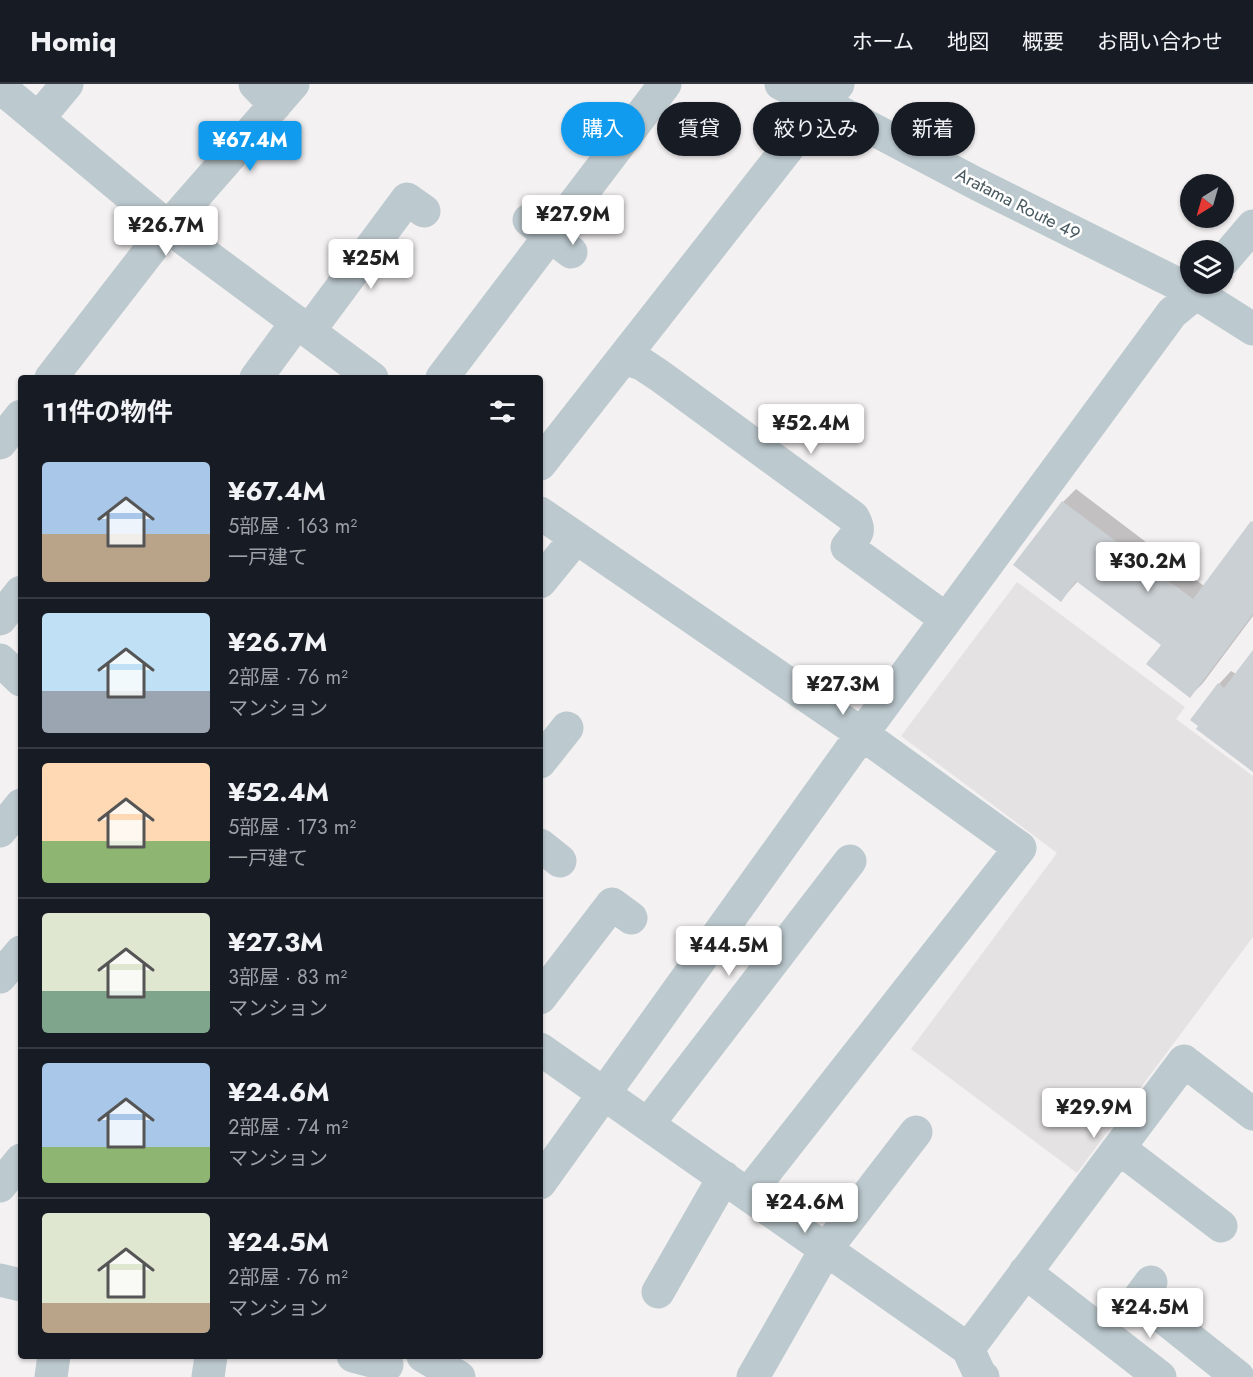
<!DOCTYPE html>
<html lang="ja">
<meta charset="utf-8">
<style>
body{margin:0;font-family:Jost,"Noto Sans JP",sans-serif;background:#20242c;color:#f1f3f6;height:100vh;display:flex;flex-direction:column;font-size:22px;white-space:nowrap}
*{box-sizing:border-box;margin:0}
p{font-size:20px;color:#9ea1a6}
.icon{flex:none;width:33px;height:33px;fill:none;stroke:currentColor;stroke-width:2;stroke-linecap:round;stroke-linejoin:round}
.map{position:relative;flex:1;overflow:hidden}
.details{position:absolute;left:18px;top:291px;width:525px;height:984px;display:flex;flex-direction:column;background:#171b24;border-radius:6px;box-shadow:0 2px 4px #0004}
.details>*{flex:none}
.guide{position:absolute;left:561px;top:18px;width:570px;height:54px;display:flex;gap:12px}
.needle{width:39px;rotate:217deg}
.fabs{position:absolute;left:1180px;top:90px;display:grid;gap:12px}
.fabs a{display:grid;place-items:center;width:54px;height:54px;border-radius:50%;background:#171b24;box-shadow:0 2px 4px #0004;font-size:30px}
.price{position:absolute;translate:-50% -51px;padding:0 14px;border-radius:6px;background:#fff;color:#222;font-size:20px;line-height:39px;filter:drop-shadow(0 2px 3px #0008)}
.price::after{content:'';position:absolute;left:50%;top:36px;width:18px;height:14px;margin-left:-9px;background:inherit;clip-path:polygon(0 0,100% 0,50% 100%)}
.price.active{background:#119bef;color:#fff}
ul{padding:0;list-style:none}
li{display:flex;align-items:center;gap:18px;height:150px;padding:0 24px}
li+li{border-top:2px solid #363941}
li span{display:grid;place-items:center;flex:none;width:168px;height:120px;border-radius:6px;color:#555}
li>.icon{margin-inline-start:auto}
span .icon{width:72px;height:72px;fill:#fffc;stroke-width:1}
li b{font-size:26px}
h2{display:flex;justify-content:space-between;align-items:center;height:72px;padding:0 24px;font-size:26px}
.pill{padding:0 21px;border-radius:27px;background:#171b24;box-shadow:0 2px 4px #0004;font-size:21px;line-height:54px}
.pill.active{background:#119bef;color:#fff}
header{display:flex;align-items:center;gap:36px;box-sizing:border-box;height:84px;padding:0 30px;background:#171b24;border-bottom:2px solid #363941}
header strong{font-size:28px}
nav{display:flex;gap:33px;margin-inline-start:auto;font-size:21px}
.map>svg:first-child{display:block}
.education{fill:#e5e2e4}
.shadow{fill:#0003}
.building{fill:#cbd0d4}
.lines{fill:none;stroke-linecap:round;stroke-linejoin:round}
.minor{stroke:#bcc9ce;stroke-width:33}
.labels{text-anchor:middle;stroke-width:5;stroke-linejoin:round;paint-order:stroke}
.street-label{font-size:18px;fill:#485960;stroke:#fff}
</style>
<header>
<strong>Homiq</strong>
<nav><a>ホーム</a><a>地図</a><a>概要</a><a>お問い合わせ</a></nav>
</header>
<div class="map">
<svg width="1253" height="1293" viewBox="0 0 1253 1293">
<rect width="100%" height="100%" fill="#f4f1f2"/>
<path class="education" d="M 1017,498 L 1185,623 L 1176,635 L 1253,692 L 1253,853 L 1077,1089 L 911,965 L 1057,769 L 901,652 Z"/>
<path class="shadow" d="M 1076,405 L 1204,502 L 1253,438 L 1253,532 L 1203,599 L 1190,612 L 1163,560 L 1078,497 L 1061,516 L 1063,418 Z
M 1253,568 L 1253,686 L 1192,635 L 1219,600 L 1231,587 L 1236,590 Z"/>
<path class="building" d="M 1062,417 L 1193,515 L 1251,437 L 1253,438 L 1253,530 L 1190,614 L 1146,580 L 1161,561 L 1076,497 L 1061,518 L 1013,481 Z
M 1253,566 L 1253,688 L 1196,645 L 1198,642 L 1190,636 L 1218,599 L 1224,604 Z"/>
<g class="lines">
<path class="minor" d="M 255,0 L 275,21
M 781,0 L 823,19 L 977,100 L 1196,209 L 1253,245
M 0,3 L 168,143 L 372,294
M 38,35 L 67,0
M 529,136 L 571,168
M 1224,176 L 1253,142
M 309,247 L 407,115 L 424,127
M 623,274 L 642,280 L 660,292 L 853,433 C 862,448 856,451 847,463 L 946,535
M 51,294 L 168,143 L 293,0
M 256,294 L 297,238
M 442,294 L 665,0
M 0,359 L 21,332
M 540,380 L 838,0
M 540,429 L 862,650 L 1020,764 L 748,1110
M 540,498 L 576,454
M 0,535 L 21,508
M 0,576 L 21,596
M 540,678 L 567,644
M 0,747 L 21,721
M 540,761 L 560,777
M 0,893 L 21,868
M 540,914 L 612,820 L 631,834
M 540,965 L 968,1265 L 980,1291 L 983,1293
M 648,1040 L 850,777
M 1119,1064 L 1221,1142
M 540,1099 L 862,650 L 1172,229 L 1196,209 L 1204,200
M 0,1102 L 21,1076
M 1025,1188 L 1160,1293
M 0,1196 L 21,1201
M 1151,1198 L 1139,1214 L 1238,1293
M 658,1208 L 724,1093
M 968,1265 L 1184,977 L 1253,1030
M 353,1272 L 387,1281
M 423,1272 L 459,1293
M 51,1293 L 54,1272
M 208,1293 L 211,1272
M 753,1293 L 826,1165 L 916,1048"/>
</g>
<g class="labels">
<g class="street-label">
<text transform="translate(1018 120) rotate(27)" y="6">Aratama Route 49</text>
</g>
</g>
</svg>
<div class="fabs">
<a><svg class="needle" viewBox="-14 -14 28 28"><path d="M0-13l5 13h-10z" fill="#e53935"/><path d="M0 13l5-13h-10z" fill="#9ea1a6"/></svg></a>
<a><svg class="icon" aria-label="layers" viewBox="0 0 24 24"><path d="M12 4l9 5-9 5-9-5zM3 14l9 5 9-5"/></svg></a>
</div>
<b class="price active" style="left:250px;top:88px">¥67.4M</b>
<b class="price" style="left:573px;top:162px">¥27.9M</b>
<b class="price" style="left:166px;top:173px">¥26.7M</b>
<b class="price" style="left:371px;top:206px">¥25M</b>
<b class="price" style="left:811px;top:371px">¥52.4M</b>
<b class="price" style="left:1148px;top:509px">¥30.2M</b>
<b class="price" style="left:843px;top:632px">¥27.3M</b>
<b class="price" style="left:729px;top:893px">¥44.5M</b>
<b class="price" style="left:1094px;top:1055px">¥29.9M</b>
<b class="price" style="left:805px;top:1150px">¥24.6M</b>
<b class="price" style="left:1150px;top:1255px">¥24.5M</b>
<div class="guide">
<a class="pill active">購入</a>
<a class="pill">賃貸</a>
<a class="pill">絞り込み</a>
<a class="pill">新着</a>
</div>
<section class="details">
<h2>11件の物件<svg class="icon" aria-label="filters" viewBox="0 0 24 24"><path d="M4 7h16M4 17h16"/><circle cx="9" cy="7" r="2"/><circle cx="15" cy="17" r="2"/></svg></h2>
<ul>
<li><span style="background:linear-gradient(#a9c7e8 60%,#b9a48a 0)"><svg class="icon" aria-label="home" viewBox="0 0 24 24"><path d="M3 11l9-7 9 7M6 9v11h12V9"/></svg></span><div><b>¥67.4M</b><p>5部屋 · 163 m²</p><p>一戸建て</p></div></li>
<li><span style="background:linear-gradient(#bfe0f5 65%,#9aa5b1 0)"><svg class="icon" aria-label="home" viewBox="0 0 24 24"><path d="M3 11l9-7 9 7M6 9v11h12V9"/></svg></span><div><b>¥26.7M</b><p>2部屋 · 76 m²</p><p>マンション</p></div></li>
<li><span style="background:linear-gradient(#ffd9b3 65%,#8fb573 0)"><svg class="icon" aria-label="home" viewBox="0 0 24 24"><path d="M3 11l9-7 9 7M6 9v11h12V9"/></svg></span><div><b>¥52.4M</b><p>5部屋 · 173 m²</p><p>一戸建て</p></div></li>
<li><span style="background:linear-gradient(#dfe7d0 65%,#7fa58c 0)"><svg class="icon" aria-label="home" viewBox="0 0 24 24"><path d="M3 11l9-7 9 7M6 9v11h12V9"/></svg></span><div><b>¥27.3M</b><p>3部屋 · 83 m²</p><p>マンション</p></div></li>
<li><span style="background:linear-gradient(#a9c7e8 70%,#8fb573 0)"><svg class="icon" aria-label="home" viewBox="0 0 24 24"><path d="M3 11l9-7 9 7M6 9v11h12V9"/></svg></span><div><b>¥24.6M</b><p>2部屋 · 74 m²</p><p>マンション</p></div></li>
<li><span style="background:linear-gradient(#dfe7d0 75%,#b9a48a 0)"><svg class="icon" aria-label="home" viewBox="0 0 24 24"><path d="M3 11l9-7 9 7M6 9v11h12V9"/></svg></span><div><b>¥24.5M</b><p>2部屋 · 76 m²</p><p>マンション</p></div></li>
</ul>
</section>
</div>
